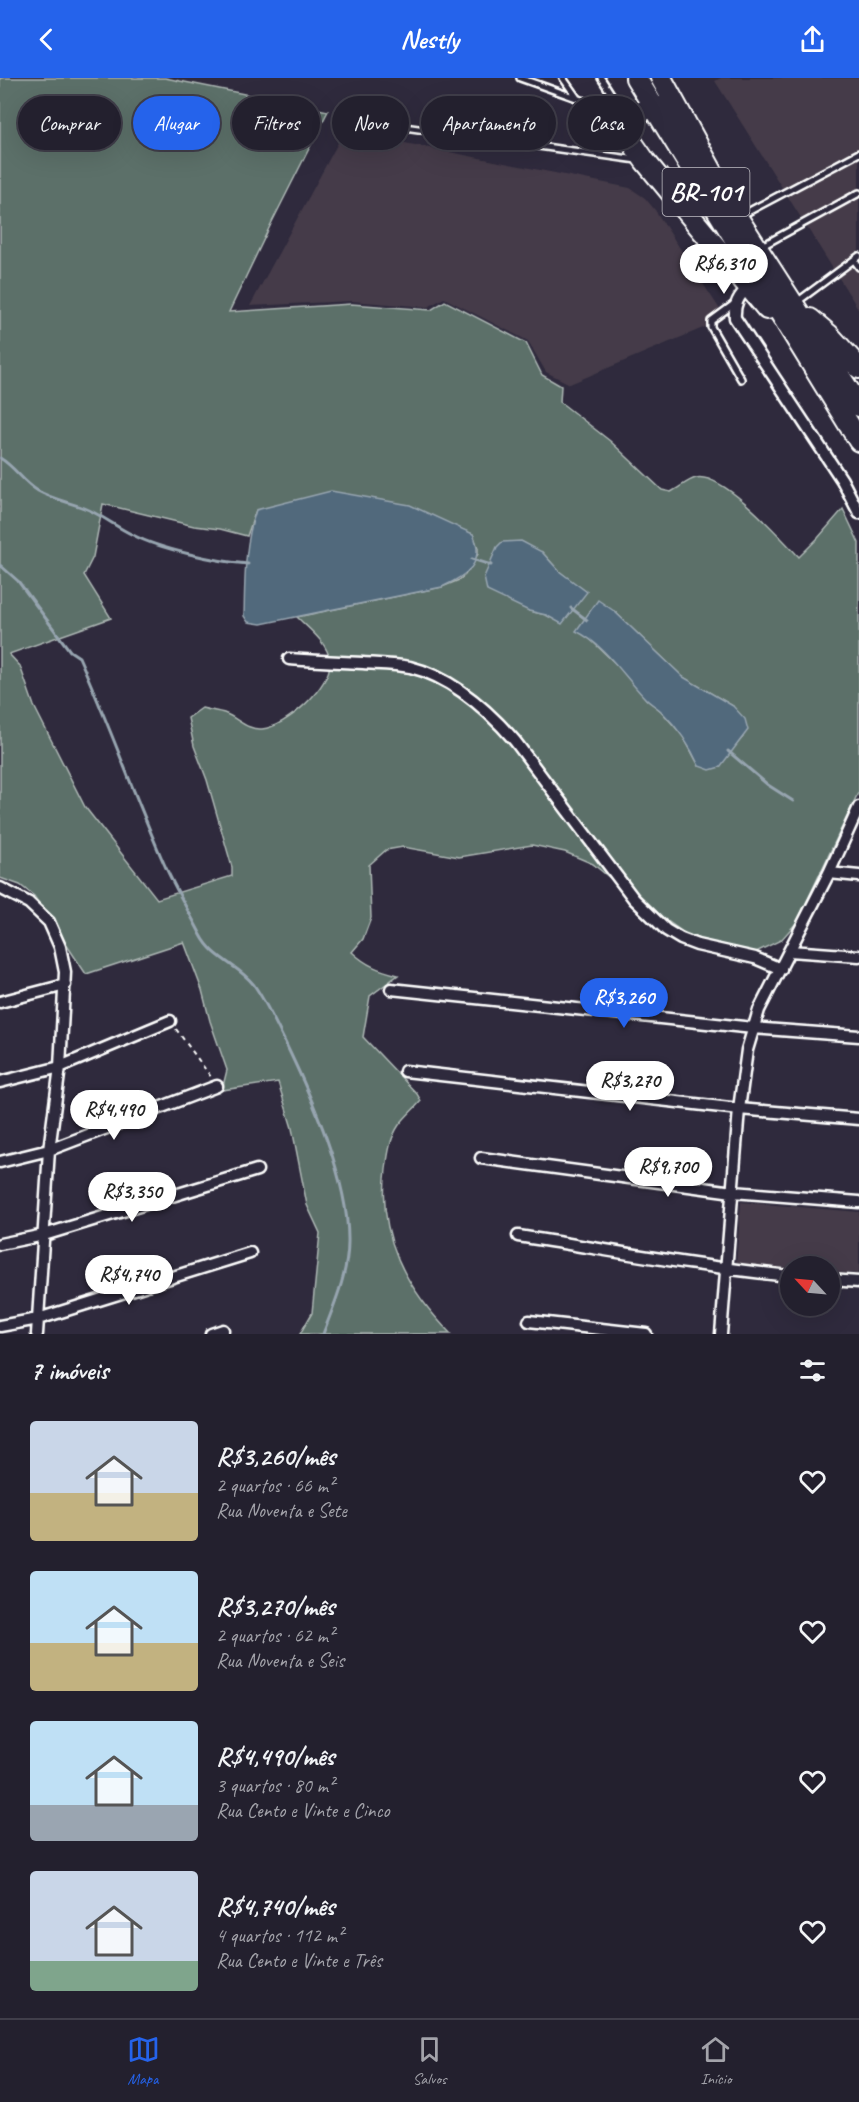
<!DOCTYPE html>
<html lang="pt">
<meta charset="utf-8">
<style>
body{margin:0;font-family:Caveat,sans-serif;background:#2f2d3a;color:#f1f3f6;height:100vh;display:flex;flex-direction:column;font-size:22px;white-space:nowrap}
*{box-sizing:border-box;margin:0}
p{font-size:20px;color:#a3a3aa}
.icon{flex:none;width:33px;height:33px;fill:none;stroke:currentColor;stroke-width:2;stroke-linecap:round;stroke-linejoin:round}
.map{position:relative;height:1256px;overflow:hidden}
.panel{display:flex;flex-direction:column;background:#23202e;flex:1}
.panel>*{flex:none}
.guide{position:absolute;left:18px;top:18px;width:824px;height:54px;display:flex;gap:12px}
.needle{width:39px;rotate:296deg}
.fabs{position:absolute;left:780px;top:1178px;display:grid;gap:12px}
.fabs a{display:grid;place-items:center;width:60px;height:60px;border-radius:50%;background:#23202e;box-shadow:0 6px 24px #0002,0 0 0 2px #403e4a;font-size:30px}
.price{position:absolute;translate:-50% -51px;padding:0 14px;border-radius:21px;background:#fff;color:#222;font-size:20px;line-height:39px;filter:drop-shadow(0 2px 3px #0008)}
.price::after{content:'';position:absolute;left:50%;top:36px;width:18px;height:14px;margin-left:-9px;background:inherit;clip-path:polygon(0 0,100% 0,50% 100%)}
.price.on{background:#2563eb;color:#fff}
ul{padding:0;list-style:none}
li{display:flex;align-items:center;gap:18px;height:150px;padding:0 30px}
li span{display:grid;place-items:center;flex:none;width:168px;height:120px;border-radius:6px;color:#555}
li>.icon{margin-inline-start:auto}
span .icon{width:72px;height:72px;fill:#fffc;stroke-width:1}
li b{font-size:26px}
h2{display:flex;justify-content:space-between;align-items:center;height:72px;padding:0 30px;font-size:26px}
.pill{padding:0 21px;border-radius:27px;background:#23202e;box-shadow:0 6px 24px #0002,0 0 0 2px #403e4a;font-size:21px;line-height:54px}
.pill.on{background:#2563eb;color:#fff}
header{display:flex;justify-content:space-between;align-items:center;height:78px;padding:0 30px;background:#2563eb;color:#fff;font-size:27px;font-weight:700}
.tabs{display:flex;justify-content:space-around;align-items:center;height:84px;border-top:2px solid #403e4a;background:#23202e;font-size:16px;color:#a3a3aa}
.tabs a{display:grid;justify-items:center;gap:3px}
.tabs .on{color:#2563eb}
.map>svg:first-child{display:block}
.built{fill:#443b48}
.green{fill:#5b6f69;stroke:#adb7b4;stroke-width:1.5;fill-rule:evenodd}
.water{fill:#51697b;stroke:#97a5b0;stroke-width:1.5}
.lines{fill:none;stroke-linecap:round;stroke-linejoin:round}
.stream{stroke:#97a5b0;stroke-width:3}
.service-casing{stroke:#fff;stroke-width:10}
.minor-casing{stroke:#fff;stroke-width:15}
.motorway-casing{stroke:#fff;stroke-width:24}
.path{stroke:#fff;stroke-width:2;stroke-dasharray:4.5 4.5;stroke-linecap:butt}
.service{stroke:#2f2a3d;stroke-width:5}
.minor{stroke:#2f2a3d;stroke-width:10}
.motorway{stroke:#2f2a3d;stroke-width:20}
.labels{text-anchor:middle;stroke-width:5;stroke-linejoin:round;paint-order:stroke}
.shield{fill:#2f2a3d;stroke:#c1bfc5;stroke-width:1.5}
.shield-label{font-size:27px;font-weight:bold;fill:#fff}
</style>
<header><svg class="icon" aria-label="back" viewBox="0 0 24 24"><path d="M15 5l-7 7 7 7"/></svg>Nestly<svg class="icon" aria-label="share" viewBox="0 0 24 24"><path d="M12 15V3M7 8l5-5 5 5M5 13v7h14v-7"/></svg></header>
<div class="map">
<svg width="859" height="1256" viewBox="0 0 859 1256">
<rect width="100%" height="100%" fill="#2f2a3d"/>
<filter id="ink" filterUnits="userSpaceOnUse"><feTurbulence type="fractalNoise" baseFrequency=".0167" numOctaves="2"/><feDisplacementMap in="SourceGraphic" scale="12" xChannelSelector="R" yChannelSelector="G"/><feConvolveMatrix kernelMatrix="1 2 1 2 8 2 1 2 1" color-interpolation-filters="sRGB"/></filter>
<g filter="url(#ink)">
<path class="built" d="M 721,0 L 859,0 L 859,232 L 715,3 Z
M 375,59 L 630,110 L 645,120 L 655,132 L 719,230 L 722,242 L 570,306 L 546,294 L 528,263 L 444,220 L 428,229 L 351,223 L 250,228 L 339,63 L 363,65 L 368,60 Z
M 741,1124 L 859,1134 L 859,1196 L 830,1194 L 830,1188 L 790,1188 L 790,1190 L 736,1186 Z"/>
<path class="green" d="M 0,0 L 165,0 L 328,33 L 271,146 L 229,234 L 351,226 L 431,232 L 445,223 L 526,265 L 542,297 L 561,308 L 560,324 L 610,363 L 662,412 L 671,414 C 679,410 688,402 696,400 C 723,394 781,460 799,479 L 818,460 L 843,431 L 859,465 L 859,713 L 797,844 L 781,862 L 756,874 L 717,869 L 683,854 L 628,815 L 593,786 L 565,774 L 532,767 L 459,779 L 403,769 L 386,772 L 369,787 L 371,840 L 363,861 L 352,874 C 367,888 379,892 398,897 L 370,918 L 363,959 L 417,1016 L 421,1023 C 414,1031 405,1039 399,1047 C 390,1060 388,1076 386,1091 C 377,1158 406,1210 451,1256 L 300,1256 L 312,1235 L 320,1155 L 307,1127 L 292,1050 L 278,1004 L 222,1012 L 227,992 L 210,943 L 202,912 L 184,864 L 86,896 L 34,818 L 20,807 L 0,800 ZM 103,426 L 194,448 L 220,451 L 247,458 L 256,432 L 450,447 L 473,456 L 478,470 L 478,476 L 465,497 L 459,502 L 442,509 L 297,539 C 309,551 328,565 330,583 C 332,608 286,649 262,651 C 246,652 238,640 224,635 C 217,633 209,632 202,630 L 188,640 L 194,668 L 207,702 L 232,789 L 232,798 L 157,821 L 85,729 L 34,628 L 20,588 L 9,576 L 111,540 L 84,497 L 93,479 ZM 542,474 L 559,493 L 569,501 L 562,545 L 546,537 L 529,533 ZM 614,533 L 683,599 L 733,628 L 743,659 L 735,668 L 699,688 L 683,658 L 661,633 L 646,621 L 623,593 L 588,559 Z"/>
<path class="water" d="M 331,413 L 410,427 L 473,456 C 486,485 466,498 442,509 L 261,546 L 248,544 L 244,538 C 245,501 244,468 256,432 Z
M 521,463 L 542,474 L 559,493 L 587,514 L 562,546 L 546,537 L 529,533 L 487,513 L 484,499 L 497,469 L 502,464 Z
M 598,522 L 614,533 L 683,599 L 733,628 L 745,641 L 748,652 L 720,689 L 710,692 L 699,688 C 690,668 679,651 663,635 C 658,629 650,626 645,620 C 623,597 605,567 576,553 Z"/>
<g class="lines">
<path class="stream" d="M 0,380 C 15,389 23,404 38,413 C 54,422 73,425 89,432 C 104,439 118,450 133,457 C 159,471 219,484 248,486
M 472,481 L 491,487
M 0,487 L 18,503 L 70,573 L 79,579 C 109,646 133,714 162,781 C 173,807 188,832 201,857 C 214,882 238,886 254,907 C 266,924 275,944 284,962 C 311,1018 349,1102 348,1164 C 348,1196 334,1227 323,1256
M 571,530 L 587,542
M 728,673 L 768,707 L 793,723"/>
<g class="service-casing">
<path id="service" d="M 520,0 L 624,37
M 563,0 L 577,20
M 601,0 L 624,36
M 343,56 L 353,46 L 362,43 L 637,82
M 742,137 L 859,75
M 762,168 L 859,115
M 854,182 L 859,189
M 797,224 L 859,178
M 734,226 L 711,243 L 711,249 L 741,301"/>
</g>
<g class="minor-casing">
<path id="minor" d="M 749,209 C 738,218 734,227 735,240 L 842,402 L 859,435
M 289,581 C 314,583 338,584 363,585 C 378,586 395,586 410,589 C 451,599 488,632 515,663 L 634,821 L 666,852 L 681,861 L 697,867 L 755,880 L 781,891
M 829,795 L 859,798
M 0,810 L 29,825 L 49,844 L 60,869 L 65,894 L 60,989 L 49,1072 L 37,1256
M 790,873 L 859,878
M 391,911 L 753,950 L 859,958
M 0,924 L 65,907
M 405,993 L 739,1031 L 859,1041
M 0,1004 L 60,989 L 170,943
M 481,1080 L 733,1114 L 859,1124
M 0,1084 L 49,1072 L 217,1008
M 518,1158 C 609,1172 699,1189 790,1198
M 0,1166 L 44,1157 L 257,1092
M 830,1202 L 859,1204
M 529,1243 L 646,1256
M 0,1248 L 38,1241 L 250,1175
M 211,1256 L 223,1252
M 721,1256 L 739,1031 L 747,972 L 759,932 L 829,795 L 859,729"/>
</g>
<g class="motorway-casing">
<path id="motorway" d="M 636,0 L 859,363
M 661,0 L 737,139 L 859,328
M 663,31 L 652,27 L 634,39 L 627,53 L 629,60 L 645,83 L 767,231
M 810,241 L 829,257 L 859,290"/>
</g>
<path class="path" d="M 176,951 L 211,999"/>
<use href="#service" class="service"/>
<use href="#minor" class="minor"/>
<use href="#motorway" class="motorway"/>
</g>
</g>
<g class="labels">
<rect class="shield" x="662.5" y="90" width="87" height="48" rx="4.5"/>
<g class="shield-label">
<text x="706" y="123">BR-101</text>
</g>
</g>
</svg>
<div class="fabs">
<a><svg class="needle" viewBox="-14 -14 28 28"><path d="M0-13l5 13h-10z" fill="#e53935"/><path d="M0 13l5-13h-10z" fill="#a3a3aa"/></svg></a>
</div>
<b class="price" style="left:724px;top:217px">R$6,310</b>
<b class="price on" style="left:624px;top:951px">R$3,260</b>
<b class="price" style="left:630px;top:1034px">R$3,270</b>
<b class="price" style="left:114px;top:1063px">R$4,490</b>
<b class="price" style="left:668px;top:1120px">R$9,700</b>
<b class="price" style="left:132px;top:1145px">R$3,350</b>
<b class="price" style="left:129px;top:1228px">R$4,740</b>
<div class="guide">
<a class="pill">Comprar</a>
<a class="pill on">Alugar</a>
<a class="pill">Filtros</a>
<a class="pill">Novo</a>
<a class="pill">Apartamento</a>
<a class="pill">Casa</a>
</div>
</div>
<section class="panel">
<h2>7 imóveis<svg class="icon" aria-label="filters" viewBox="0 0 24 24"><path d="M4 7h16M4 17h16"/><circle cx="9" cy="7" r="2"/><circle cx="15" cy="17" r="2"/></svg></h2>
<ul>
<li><span style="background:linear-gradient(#c9d6e8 60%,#c2b280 0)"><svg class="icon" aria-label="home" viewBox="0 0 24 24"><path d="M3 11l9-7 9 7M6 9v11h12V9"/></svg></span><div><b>R$3,260/mês</b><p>2 quartos · 66 m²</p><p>Rua Noventa e Sete</p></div><svg class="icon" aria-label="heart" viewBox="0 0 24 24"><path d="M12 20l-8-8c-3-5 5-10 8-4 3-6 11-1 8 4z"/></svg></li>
<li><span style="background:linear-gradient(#bfe0f5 60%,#c2b280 0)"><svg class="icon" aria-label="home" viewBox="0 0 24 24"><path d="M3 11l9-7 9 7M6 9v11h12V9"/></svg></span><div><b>R$3,270/mês</b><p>2 quartos · 62 m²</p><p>Rua Noventa e Seis</p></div><svg class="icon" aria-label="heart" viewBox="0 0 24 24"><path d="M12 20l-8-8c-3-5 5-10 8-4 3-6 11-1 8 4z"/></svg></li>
<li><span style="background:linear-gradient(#bfe0f5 70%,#9aa5b1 0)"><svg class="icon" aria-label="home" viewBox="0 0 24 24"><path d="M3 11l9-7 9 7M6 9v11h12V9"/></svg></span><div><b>R$4,490/mês</b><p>3 quartos · 80 m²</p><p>Rua Cento e Vinte e Cinco</p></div><svg class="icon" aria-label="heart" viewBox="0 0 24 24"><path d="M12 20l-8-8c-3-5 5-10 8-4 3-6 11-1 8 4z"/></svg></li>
<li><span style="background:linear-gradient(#c9d6e8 75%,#7fa58c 0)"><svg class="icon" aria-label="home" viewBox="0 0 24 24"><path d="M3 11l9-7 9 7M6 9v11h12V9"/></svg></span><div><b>R$4,740/mês</b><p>4 quartos · 112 m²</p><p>Rua Cento e Vinte e Três</p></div><svg class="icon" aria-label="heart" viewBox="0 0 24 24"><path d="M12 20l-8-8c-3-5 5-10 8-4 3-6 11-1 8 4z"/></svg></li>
</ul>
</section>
<nav class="tabs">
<a class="on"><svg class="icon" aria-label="map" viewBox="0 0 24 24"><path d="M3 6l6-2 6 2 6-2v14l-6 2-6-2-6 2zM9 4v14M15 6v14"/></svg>Mapa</a>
<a><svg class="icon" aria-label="saved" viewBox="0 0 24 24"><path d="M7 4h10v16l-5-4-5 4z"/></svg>Salvos</a>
<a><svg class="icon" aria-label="home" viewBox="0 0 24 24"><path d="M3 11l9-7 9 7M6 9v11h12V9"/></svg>Início</a>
</nav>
